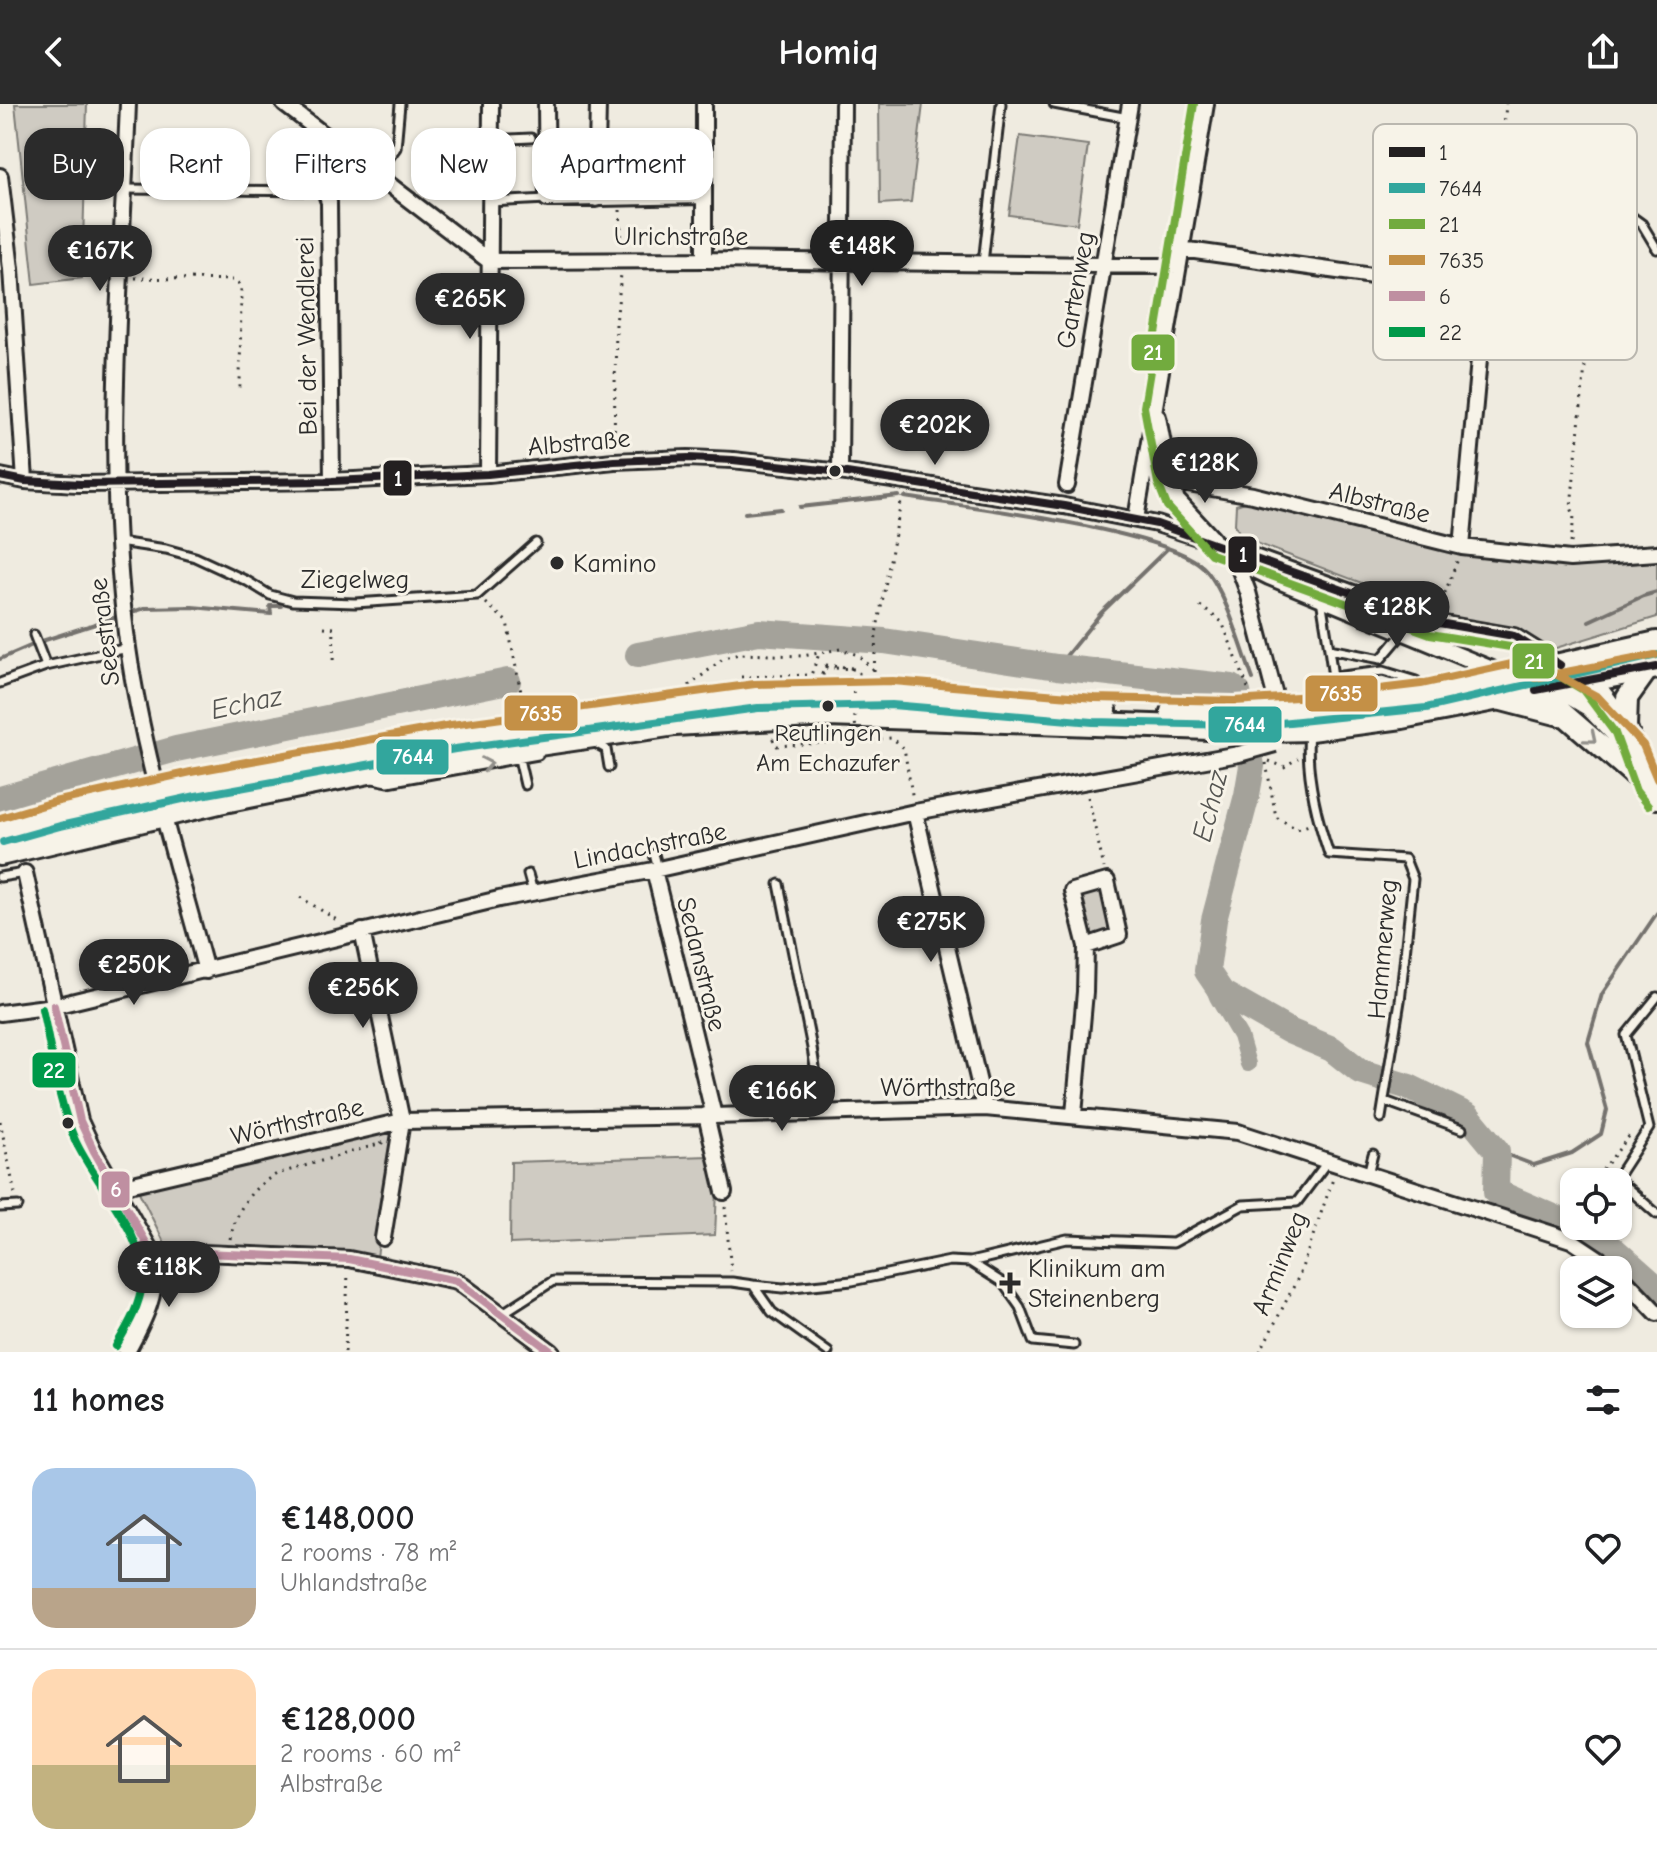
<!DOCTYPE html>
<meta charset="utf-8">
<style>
body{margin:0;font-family:"Comic Neue",sans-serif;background:#f6f6f6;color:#202124;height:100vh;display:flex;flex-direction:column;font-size:30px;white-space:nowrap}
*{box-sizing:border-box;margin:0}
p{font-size:26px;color:#757577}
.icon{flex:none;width:44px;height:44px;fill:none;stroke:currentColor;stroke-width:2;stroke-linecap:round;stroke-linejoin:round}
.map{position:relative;height:1248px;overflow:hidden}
.details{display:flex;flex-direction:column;background:#fff;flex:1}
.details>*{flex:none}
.hud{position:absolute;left:24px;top:24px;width:800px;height:72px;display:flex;gap:16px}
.controls{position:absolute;left:1560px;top:1064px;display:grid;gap:16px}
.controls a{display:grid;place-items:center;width:72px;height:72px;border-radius:16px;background:#fff;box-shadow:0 2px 6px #0004;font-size:40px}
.price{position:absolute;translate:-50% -68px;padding:0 18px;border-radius:28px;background:#2b2b2b;color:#fff;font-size:26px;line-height:52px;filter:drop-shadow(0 2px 4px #0008)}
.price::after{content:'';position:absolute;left:50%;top:48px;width:24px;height:18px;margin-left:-12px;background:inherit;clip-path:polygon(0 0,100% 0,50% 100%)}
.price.selected{background:#222;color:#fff}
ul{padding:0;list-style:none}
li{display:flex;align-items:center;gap:24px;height:200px;padding:0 32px}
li+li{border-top:2px solid #e0e0e0}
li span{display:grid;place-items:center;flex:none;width:224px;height:160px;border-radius:24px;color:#555}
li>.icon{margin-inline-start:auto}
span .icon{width:96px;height:96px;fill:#fffc;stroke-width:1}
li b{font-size:34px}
h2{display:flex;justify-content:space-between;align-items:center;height:96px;padding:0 32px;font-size:34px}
.pill{padding:0 28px;border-radius:24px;background:#fff;box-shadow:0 2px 6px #0004;font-size:28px;line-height:72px}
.pill.selected{background:#2b2b2b;color:#fff}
header{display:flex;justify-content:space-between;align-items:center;height:104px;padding:0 32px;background:#2b2b2b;color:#fff;font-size:36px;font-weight:700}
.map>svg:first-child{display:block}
.green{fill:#cfcbc2;stroke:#7d7b76;stroke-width:2}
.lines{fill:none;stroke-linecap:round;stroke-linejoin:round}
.stream{stroke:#74726e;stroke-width:4}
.canal{stroke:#a4a29a;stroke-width:16}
.river{stroke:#a4a29a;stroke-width:26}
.lane-casing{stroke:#2b2b2b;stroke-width:13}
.street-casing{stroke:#2b2b2b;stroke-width:20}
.secondary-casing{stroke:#2b2b2b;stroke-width:26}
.primary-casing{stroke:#2b2b2b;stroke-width:28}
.path{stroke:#2b2b2b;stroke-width:3;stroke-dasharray:2 6;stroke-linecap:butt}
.lane{stroke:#f7f3e8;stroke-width:7}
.street{stroke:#f7f3e8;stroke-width:14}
.secondary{stroke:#f7f3e8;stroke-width:20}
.primary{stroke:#f7f3e8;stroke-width:22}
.street-bridge-casing{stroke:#2b2b2b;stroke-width:20;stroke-linecap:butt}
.primary-bridge-casing{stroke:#2b2b2b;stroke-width:28;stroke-linecap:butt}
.path-bridge{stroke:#2b2b2b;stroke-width:3;stroke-dasharray:2 6;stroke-linecap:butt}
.street-bridge{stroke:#f7f3e8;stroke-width:14}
.primary-bridge{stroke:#f7f3e8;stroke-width:22}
.bus-1-casing{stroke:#f7f3e8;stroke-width:14}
.bus-2-casing{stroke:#f7f3e8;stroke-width:14}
.bus-3-casing{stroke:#f7f3e8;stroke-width:14}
.bus-4-casing{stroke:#f7f3e8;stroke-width:14}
.bus-5-casing{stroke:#f7f3e8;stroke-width:14}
.bus-6-casing{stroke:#f7f3e8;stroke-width:14}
.bus-1{stroke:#231f20;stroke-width:8}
.bus-2{stroke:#32a69d;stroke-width:8}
.bus-3{stroke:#72ab3e;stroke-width:8}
.bus-4{stroke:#c49046;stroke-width:8}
.bus-5{stroke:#bf8fa1;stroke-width:8}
.bus-6{stroke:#009949;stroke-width:8}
.oneway{stroke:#918f8a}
.bus-dot{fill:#2b2b2b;stroke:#f7f3e8;stroke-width:3}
.labels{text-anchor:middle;stroke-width:6;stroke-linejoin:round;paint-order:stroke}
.bus-label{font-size:24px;fill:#2b2b2b;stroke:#f7f3e8}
.street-label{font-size:26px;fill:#2b2b2b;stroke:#f7f3e8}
.poi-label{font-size:26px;fill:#2b2b2b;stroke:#f7f3e8;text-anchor:start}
.water-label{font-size:28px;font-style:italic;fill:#555552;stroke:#f7f3e8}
.key{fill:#f7f3e8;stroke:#bab7af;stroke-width:2}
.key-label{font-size:22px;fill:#2b2b2b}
.line-badge{stroke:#f7f3e8;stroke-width:3}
.badge-label{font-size:22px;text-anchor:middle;font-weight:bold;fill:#fff}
</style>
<header><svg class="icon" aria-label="back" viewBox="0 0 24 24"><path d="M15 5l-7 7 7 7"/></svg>Homiq<svg class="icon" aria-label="share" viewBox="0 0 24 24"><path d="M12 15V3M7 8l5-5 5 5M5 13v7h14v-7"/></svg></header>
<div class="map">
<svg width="1657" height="1248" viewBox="0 0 1657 1248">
<rect width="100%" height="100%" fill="#efebe0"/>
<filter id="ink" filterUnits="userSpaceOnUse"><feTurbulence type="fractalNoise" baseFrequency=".0125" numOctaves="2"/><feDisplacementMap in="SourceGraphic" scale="16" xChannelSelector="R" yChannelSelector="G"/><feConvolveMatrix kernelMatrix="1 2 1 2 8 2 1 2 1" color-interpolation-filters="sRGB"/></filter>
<g filter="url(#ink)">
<path class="green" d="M 15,0 L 87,0 L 82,174 L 34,180 Z
M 879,0 L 923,0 L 911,98 L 880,100 Z
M 1020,32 L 1088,41 L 1077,120 L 1009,111 Z
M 1251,396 L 1461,450 L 1657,453 L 1657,513 L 1543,548 L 1241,433 L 1235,420 L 1236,401 Z
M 1103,785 L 1113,828 L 1089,835 L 1078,792 Z
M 396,1026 L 377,1153 L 165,1140 L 138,1086 Z
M 710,1052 L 717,1086 L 715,1131 L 510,1140 L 511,1058 Z"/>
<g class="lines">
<path class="stream" d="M 905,393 C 966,403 1163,425 1203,463 C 1225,484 1242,546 1253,575
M 800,403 L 899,392
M 745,409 L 781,405
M 1589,517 L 1643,492 L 1657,488
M 0,555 L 42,537 L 145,504 L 192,503 L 271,510 L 270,502 L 281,502
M 1057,563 L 1101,509 L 1168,444
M 1497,1047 L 1534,1061 L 1572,1049 L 1601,1030 L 1607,1006 L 1588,938 L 1602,890 L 1657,809"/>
<path class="canal" d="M 1207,867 L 1217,893 L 1240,932 L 1248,960"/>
<path class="river" d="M 638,551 L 759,528 L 884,537 L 1057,563 L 1232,583 L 1238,588 L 1252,662 L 1247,691 L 1214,816 L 1207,867 L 1222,889 L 1289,927 L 1332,945 L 1361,968 L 1409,983 L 1468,1012 L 1497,1047 L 1496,1088 L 1574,1122
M 0,695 L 176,645 L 508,577
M 1575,1122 L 1604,1137 L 1657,1184"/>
<g class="lane-casing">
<path id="lane" d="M 1054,0 L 1128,14
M 490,36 L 531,34
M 376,71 L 396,44 L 400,0
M 124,85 L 325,87 L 349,50
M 1509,93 L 1620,104 L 1642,120 L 1657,145
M 490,98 L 547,95
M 983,159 L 1001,0
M 118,438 L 166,445 L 195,453 L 247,477 L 270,491 L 293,497 L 355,499 L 477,491 L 536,439
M 1321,495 L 1329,545 L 1381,555 L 1403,529
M 34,531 L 46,562
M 1329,545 L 1333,573
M 0,579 L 46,562 L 128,544
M 1331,601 L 1333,573 L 1383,567 L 1416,577 L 1422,590
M 1309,627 C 1305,668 1316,712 1329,750 L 1405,755 L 1413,775 L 1400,897 L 1381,1014
M 597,640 L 606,645 L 609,663
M 519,655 L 525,681
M 373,675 L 388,678 L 538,651
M 654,750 L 658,765
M 528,770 L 533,788
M 0,773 L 25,769
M 779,780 L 812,944 L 822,1009
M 1385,997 L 1462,1025
M 1368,1070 L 1373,1050
M 1616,1074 L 1657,1110
M 1614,1078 L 1649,1024 L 1626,931 L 1657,893
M 0,1103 L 18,1102
M 1571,1136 L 1581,1122
M 970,1158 L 1067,1135 L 1173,1139 L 1243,1101 L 1297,1098 L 1327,1058
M 753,1181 L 783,1184 L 852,1177 L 950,1157 L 970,1158 L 1003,1179 L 1020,1203 L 1033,1237 L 1074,1241
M 503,1209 L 553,1177 L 732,1178 L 753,1181 L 772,1208 L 828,1248"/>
</g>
<g class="street-casing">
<path id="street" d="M 128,0 C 121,181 103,364 128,544 C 144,654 177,759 206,867
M 284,0 L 489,157 L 704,156 L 1178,162
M 546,0 L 547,95 L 704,92
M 0,72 L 11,165 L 25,377
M 325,87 L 329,98 L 332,377
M 596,95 L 598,0
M 1181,145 L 1486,188
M 704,156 L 704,0
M 1158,313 L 1170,377 L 1177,396 L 1213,435
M 840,368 L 843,0
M 488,370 L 491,0
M 0,372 L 25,377 L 80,380 L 332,377 L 488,370 L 614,357 L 688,354 L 733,356 L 840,368 L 1064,402 L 1157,420 L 1216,439 L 1433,518 L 1514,532 L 1562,562
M 1170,377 L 1253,391 L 1462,443 L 1570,455 L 1657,449
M 1067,381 L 1130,0
M 1136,415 L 1206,0
M 1462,443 L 1493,101 L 1500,94 L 1509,93
M 1223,450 L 1269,473 L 1509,572
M 1236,456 L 1248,488 L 1279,607
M 915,708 L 985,1004
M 654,766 L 714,1012
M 25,769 L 80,1017 L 94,1047 L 153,1151 C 160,1187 144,1217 127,1248
M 362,827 L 402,1017 L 383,1134
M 0,909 L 54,902 L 499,795 L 654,766 L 915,708 L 1239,650
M 1074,1010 L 1085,888 L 1086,842 L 1072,787 L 1107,777 L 1119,831 L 1086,842
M 706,1011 L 724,1088
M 116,1084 L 402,1017 L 714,1012 L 985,1004 L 1238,1028 L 1571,1136 L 1616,1166
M 153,1151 L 177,1148 L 349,1155 L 457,1177 L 552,1248
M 1618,1168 L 1657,1209"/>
</g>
<g class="secondary-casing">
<path id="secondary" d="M 1548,577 L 1590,602 L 1620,633
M 1591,577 L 1626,623 L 1647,682 L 1657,694
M 1536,586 L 1647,682
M 1494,594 L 1560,611
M 1626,623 L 1627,594 L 1647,566"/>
</g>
<g class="primary-casing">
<path id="primary" d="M 1172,608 L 1234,609
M 1261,608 L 1330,603 L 1423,592 L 1657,539
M 1268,626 L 1310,625 L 1402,613 L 1657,563
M 0,727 L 57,710 L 194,680 L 453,633 L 757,592 L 892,589 L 1105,606
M 0,750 L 219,698 L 424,657 L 675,620 L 828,611 L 1239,625"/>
</g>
<path class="path" d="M 1499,80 L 1506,0
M 620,106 L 622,142
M 135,174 L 236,176 L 241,183 L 240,286
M 614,342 L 616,220 L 621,170
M 1571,439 L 1574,412 L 1571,403 L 1586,252 L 1594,246 L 1596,222 L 1591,211 L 1586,174 L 1592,110
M 486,499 L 507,518 L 524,604
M 1200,502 L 1222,518 L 1250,589
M 1439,504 L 1458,455
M 324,523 L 334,524 L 333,560
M 826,561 L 852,564
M 874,567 L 876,530 L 902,393
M 823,572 L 826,564 L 834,564
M 741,573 L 811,571 L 819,550
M 689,582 L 724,554 L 739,550 L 803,552 L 840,545 L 858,551 L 874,567
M 845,631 L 773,635 L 777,642 L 892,634 L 904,644 L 913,696
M 1269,657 L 1284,663 L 1298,654
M 1266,659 L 1276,713 L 1297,725 L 1309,721
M 1088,693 L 1104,764
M 300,793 L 340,818
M 0,1017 L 15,1090
M 1593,1078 L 1630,1031
M 725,1103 L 731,1167
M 230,1135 C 237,1105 250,1084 277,1070 L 382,1039 L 381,1036
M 345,1248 L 348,1168
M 1260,1248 L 1299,1172 L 1333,1075"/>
<use href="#lane" class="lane"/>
<use href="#street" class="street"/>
<use href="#secondary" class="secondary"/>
<use href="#primary" class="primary"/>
<g class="street-bridge-casing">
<path id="street-bridge" d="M 1239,650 L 1275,640"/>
</g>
<g class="primary-bridge-casing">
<path id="primary-bridge" d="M 1234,609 L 1261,608
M 1239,625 L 1268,626"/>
</g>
<path class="path-bridge" d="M 826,561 L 822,570 L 827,576 L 855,579 L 858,577 L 859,569 L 854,565 L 834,564
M 852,564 L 856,631"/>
<use href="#street-bridge" class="street-bridge"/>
<use href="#primary-bridge" class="primary-bridge"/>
<g class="bus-1-casing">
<path id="bus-1" d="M 0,372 L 25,377 L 80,380 L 332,377 L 488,370 L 614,357 L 688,354 L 733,356 L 840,368 L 1064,402 L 1157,420 L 1433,518 L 1514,532 L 1560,561
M 1536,586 L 1657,563"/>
</g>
<g class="bus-2-casing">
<path id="bus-2" d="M 3,738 L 60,722 L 196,692 L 455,645 L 758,604 L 892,601 L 1093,618 L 1234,621 L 1280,619 L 1426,604 L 1657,551"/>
</g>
<g class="bus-3-casing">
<path id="bus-3" d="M 1194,0 L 1144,303 L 1158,379 L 1167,402 L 1211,450 L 1430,530 L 1510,543 L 1583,586 L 1615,629 L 1636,687 L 1648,702"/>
</g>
<g class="bus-4-casing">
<path id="bus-4" d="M 1535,574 L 1655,551
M 0,714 L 54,698 L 191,668 L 451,621 L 755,580 L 893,577 L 1094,594 L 1234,597 L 1329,591 L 1421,580 L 1530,556 L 1598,593 L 1643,641 L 1657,675"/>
</g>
<g class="bus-5-casing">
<path id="bus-5" d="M 54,902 L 80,1017 L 94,1047 L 153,1151
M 153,1151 L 177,1148 L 349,1155 L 457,1177 L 552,1248"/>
</g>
<g class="bus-6-casing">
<path id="bus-6" d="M 42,905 C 52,949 57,995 75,1036 C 94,1079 148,1132 142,1180 C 140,1202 127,1223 116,1242"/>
</g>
<use href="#bus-1" class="bus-1"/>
<use href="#bus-2" class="bus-2"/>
<use href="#bus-3" class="bus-3"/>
<use href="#bus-4" class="bus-4"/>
<use href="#bus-5" class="bus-5"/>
<use href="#bus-6" class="bus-6"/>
</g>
<defs><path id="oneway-chevron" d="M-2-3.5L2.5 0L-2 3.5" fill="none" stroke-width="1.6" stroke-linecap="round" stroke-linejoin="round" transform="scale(2)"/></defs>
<g class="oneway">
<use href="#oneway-chevron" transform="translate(1591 634) rotate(40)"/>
<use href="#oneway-chevron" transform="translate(487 660) rotate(-10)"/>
</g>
</g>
<g class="bus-dot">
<circle cx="835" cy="367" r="7"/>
<circle cx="557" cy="459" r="8"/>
<circle cx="828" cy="602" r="7"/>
<circle cx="68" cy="1019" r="7"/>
<path d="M1006 1167h8v8h8v8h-8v8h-8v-8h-8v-8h8z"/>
</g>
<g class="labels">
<g class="bus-label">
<text x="828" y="637">Reutlingen<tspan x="828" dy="30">Am Echazufer</tspan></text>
</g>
<g class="street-label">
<text x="681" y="141">Ulrichstraße</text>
<text transform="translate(1075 186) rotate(-80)" y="9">Gartenweg</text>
<text transform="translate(306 232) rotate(-91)" y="9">Bei der Wendlerei</text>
<text transform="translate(579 338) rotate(-5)" y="9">Albstraße</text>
<text transform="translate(1380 398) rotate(14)" y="9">Albstraße</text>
<text x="355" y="484">Ziegelweg</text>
<text transform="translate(104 528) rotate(-97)" y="9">Seestraße</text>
<text transform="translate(650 741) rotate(-11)" y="9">Lindachstraße</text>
<text transform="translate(1382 845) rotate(-85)" y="9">Hammerweg</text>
<text transform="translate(702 860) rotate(76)" y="9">Sedanstraße</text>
<text x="948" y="992">Wörthstraße</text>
<text transform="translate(297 1017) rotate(-13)" y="9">Wörthstraße</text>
<text transform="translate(1279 1159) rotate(-68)" y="9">Arminweg</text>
</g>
<g class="poi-label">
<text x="573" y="468">Kamino</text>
<text x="1028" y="1173">Klinikum am<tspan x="1028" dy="30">Steinenberg</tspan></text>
</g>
<g class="water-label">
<text transform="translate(246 598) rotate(-12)" y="10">Echaz</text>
<text transform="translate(1209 702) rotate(-76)" y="10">Echaz</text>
</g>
</g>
<rect x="1373" y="20" width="264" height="236" rx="12" class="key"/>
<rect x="1389" y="43" width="36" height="10" fill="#231f20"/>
<rect x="1389" y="79" width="36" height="10" fill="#32a69d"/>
<rect x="1389" y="115" width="36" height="10" fill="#72ab3e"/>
<rect x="1389" y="151" width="36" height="10" fill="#c49046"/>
<rect x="1389" y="187" width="36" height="10" fill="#bf8fa1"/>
<rect x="1389" y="223" width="36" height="10" fill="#009949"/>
<g class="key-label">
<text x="1439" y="56">1</text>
<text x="1439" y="92">7644</text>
<text x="1439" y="128">21</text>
<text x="1439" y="164">7635</text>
<text x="1439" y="200">6</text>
<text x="1439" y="236">22</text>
</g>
<g class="line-badge">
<rect x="1130" y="229" width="46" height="39" rx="8" fill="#72ab3e"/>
<rect x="382" y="355" width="31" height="38" rx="8" fill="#231f20"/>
<rect x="1227" y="431" width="31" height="39" rx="8" fill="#231f20"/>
<rect x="1511" y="538" width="45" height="38" rx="8" fill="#72ab3e"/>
<rect x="1304" y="570" width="75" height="39" rx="8" fill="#c49046"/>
<rect x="503" y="590" width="76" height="38" rx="8" fill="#c49046"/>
<rect x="1207" y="601" width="76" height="39" rx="8" fill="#32a69d"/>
<rect x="375" y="634" width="75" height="38" rx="8" fill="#32a69d"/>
<rect x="31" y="947" width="46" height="38" rx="8" fill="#009949"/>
<rect x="100" y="1066" width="31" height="39" rx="8" fill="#bf8fa1"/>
</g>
<g class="badge-label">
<text x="1153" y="256">21</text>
<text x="398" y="382">1</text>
<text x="1243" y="458">1</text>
<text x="1534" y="565">21</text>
<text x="1341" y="597">7635</text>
<text x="541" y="617">7635</text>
<text x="1245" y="628">7644</text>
<text x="413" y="660">7644</text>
<text x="54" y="974">22</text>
<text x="116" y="1093">6</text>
</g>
</svg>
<div class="controls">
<a><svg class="icon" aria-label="locate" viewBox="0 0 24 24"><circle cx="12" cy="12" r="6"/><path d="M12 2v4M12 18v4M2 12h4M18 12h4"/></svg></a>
<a><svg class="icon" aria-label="layers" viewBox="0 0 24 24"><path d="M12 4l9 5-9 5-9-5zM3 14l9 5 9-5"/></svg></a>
</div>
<b class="price selected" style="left:862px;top:184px">€148K</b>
<b class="price" style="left:100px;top:189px">€167K</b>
<b class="price" style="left:470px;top:237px">€265K</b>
<b class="price" style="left:935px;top:363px">€202K</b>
<b class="price" style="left:1205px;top:401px">€128K</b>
<b class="price" style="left:1397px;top:545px">€128K</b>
<b class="price" style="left:931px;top:860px">€275K</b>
<b class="price" style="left:134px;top:903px">€250K</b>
<b class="price" style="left:363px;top:926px">€256K</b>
<b class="price" style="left:782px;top:1029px">€166K</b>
<b class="price" style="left:169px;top:1205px">€118K</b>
<div class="hud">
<a class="pill selected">Buy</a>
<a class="pill">Rent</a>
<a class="pill">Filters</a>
<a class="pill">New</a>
<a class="pill">Apartment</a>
</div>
</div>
<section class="details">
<h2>11 homes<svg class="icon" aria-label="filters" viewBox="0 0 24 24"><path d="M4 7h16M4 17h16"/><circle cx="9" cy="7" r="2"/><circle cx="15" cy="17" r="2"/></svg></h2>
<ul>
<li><span style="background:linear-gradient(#a9c7e8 75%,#b9a48a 0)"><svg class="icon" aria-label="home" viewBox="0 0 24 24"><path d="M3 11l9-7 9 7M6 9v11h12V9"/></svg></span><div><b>€148,000</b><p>2 rooms · 78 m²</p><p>Uhlandstraße</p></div><svg class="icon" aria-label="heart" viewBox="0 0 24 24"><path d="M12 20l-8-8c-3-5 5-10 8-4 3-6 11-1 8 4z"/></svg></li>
<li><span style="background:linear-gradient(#ffd9b3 60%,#c2b280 0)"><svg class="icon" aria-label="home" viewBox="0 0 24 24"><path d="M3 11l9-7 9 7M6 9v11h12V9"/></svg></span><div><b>€128,000</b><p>2 rooms · 60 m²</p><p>Albstraße</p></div><svg class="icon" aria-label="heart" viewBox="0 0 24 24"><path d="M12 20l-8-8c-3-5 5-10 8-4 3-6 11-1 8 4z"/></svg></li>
</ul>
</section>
